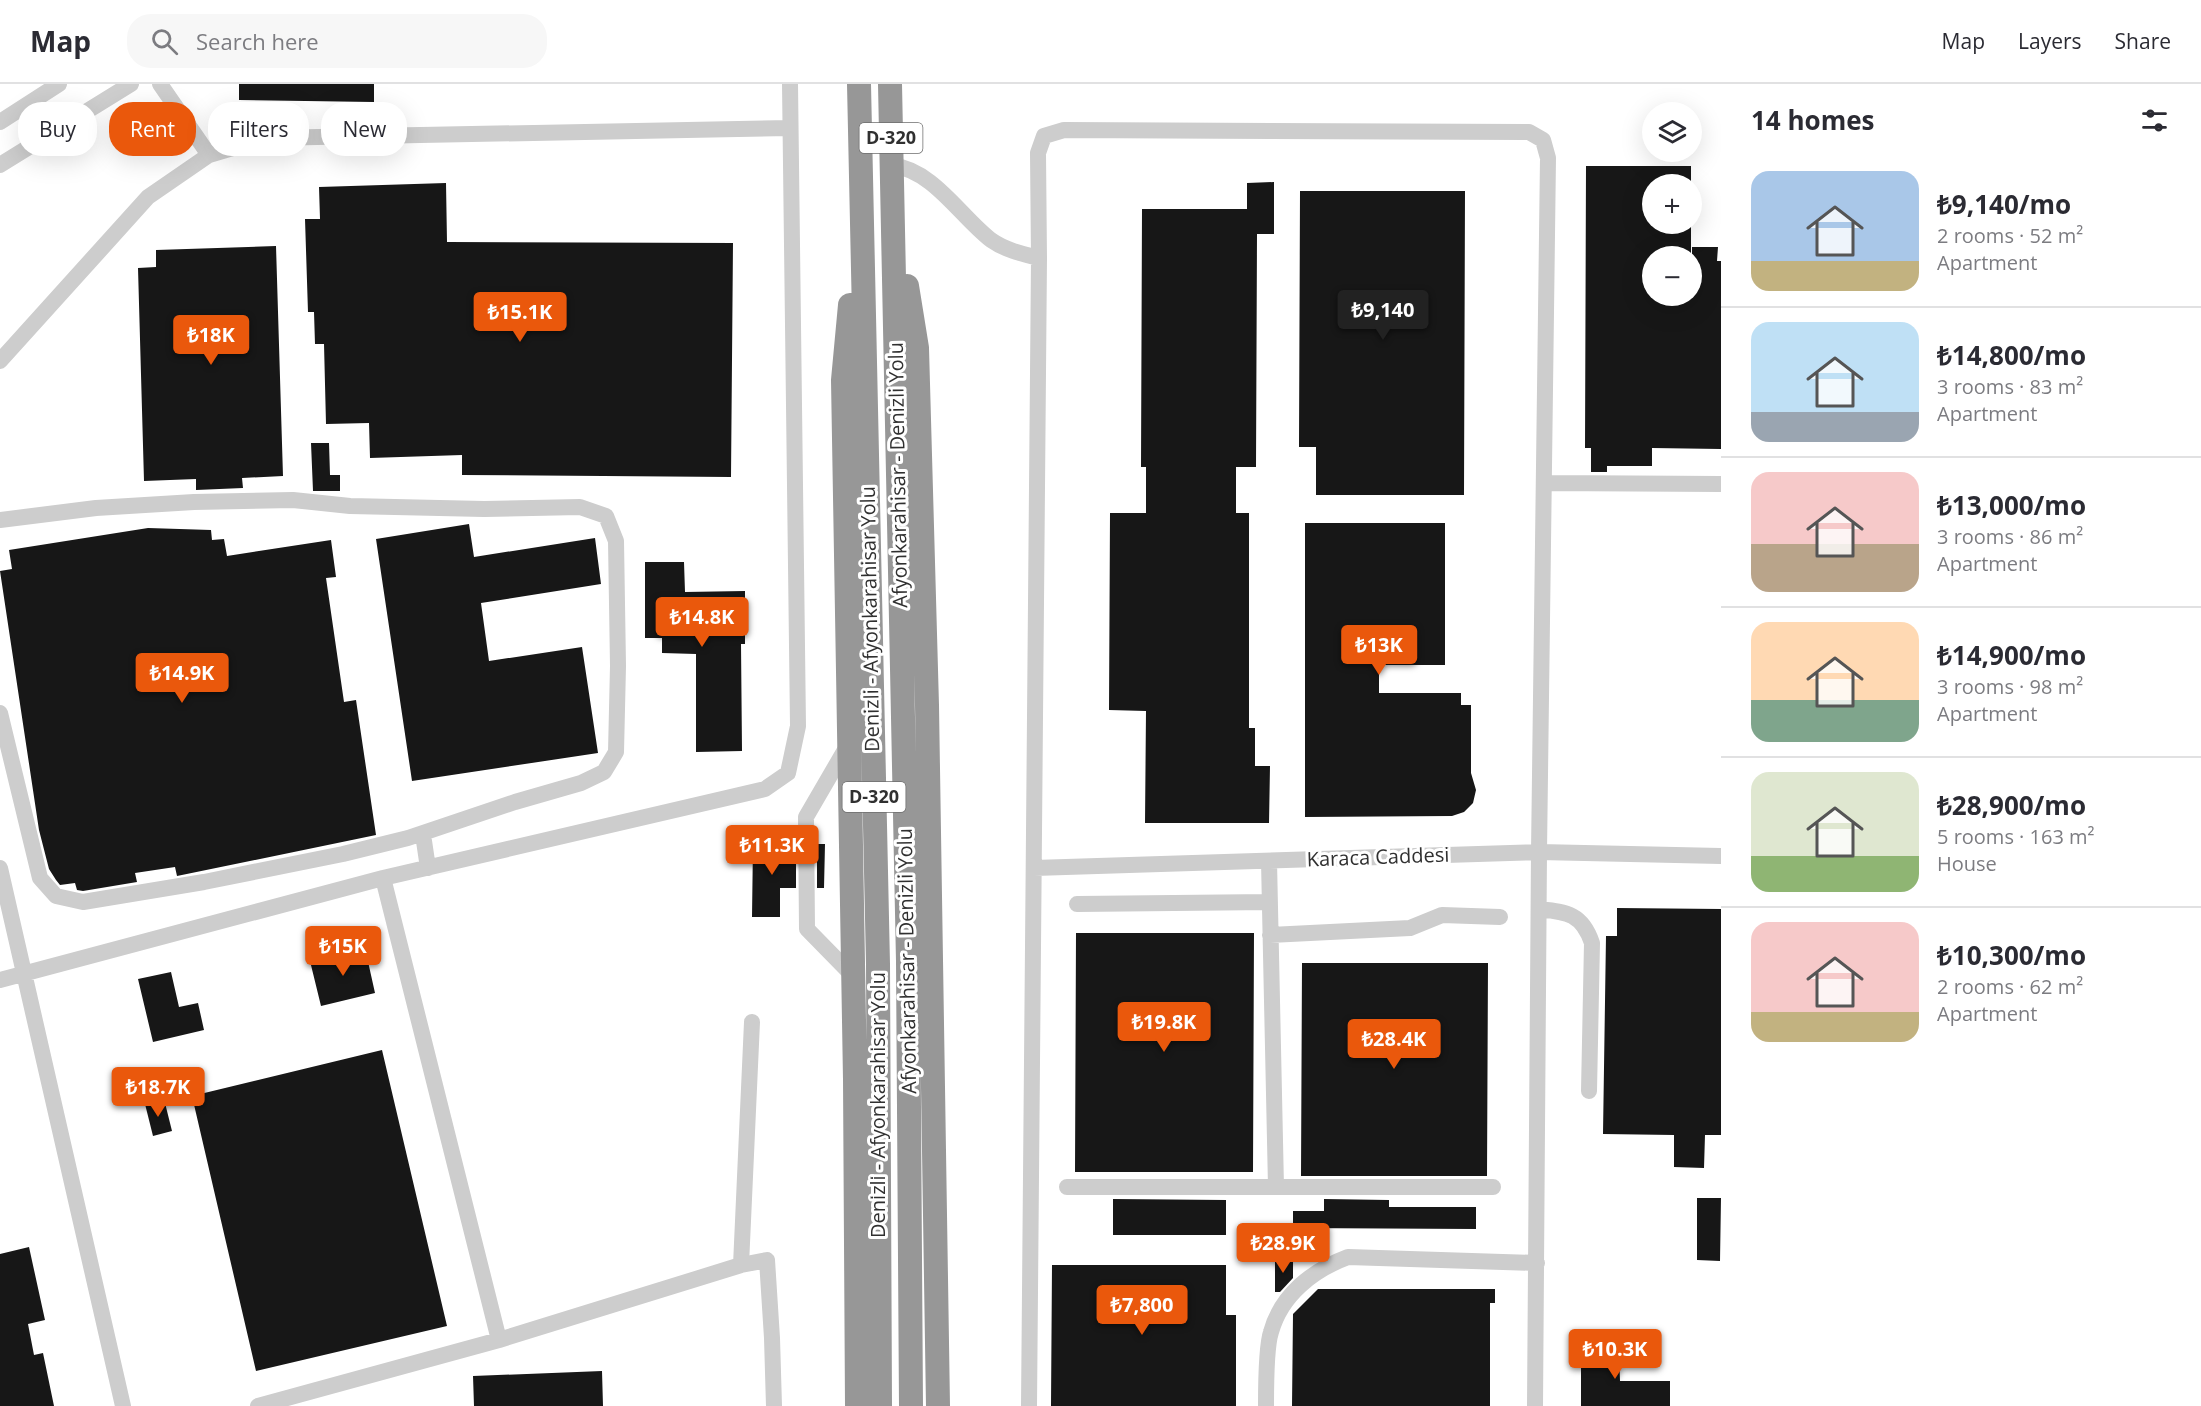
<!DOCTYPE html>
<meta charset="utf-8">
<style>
body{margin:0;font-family:"Open Sans",sans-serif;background:#f7f7f7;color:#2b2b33;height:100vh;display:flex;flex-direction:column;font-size:22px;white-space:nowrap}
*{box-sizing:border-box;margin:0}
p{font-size:20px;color:#7c7c81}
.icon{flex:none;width:33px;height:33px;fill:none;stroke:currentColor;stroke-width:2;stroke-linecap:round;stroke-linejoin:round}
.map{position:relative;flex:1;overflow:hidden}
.side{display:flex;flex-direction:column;background:#fff;width:480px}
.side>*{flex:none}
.hud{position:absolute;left:18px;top:18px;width:570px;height:54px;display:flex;gap:12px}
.tools{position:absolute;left:1642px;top:18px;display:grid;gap:12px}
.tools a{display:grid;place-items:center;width:60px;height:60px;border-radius:50%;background:#fff;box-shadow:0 6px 24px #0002;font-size:30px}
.price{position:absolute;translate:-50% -51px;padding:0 14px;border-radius:6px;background:#ea580c;color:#fff;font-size:20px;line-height:39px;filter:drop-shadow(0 2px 3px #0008)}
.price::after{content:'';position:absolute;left:50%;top:36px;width:18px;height:14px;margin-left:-9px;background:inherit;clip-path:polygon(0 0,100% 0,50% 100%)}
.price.selected{background:#222;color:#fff}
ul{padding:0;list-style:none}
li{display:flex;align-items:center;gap:18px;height:150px;padding:0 30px}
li+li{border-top:2px solid #e1e1e2}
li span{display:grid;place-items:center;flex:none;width:168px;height:120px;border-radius:18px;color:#555}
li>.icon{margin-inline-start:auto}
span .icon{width:72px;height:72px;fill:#fffc;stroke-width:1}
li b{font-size:26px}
h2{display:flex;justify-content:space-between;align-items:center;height:72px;padding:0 30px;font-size:26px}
.chip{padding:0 21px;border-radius:24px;background:#fff;box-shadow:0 6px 24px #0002;font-size:21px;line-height:54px}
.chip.selected{background:#ea580c;color:#fff}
header{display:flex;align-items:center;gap:36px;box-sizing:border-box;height:84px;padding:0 30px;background:#fff;border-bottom:2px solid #e1e1e2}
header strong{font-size:28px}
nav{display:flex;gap:33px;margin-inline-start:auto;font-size:21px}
.search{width:420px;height:54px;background:#f7f7f7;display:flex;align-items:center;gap:15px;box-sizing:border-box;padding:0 21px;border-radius:24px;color:#7c7c81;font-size:22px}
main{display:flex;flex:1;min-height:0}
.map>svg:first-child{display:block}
.building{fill:#171717}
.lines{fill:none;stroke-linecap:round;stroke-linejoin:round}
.minor{stroke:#cdcdcd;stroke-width:16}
.highway{stroke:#979797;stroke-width:24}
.labels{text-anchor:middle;stroke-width:6;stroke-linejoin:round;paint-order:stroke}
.shield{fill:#fff;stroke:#6e6e6e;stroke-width:1.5}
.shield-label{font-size:18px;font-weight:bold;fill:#303030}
.street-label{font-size:20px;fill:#303030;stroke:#fff}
</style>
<header>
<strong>Map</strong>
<div class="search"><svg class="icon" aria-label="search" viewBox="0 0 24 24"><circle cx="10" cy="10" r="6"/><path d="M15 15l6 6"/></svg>Search here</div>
<nav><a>Map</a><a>Layers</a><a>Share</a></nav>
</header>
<main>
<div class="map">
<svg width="1721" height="1322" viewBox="0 0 1721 1322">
<rect width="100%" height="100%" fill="#fff"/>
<path class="building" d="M 239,0 L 374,0 L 374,18 L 239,16 Z
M 1586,82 L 1691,82 L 1691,100 L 1653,100 L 1653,140 L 1691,140 L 1691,172 L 1653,172 L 1653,212 L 1692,212 L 1692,163 L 1718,163 L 1717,177 L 1721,177 L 1721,365 L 1652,364 L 1652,382 L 1607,382 L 1607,388 L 1591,388 L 1591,364 L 1585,364 Z
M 1274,98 L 1274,150 L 1257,150 L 1256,383 L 1236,383 L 1236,429 L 1249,429 L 1249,644 L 1255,644 L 1255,682 L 1270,682 L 1269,739 L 1145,739 L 1146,627 L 1109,626 L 1110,429 L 1146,429 L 1146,383 L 1141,383 L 1142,125 L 1247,125 L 1247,99 Z
M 446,99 L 447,158 L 733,159 L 731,393 L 462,391 L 462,371 L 370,374 L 369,339 L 326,340 L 324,260 L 315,260 L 314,228 L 308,228 L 305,135 L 320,135 L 319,103 Z
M 1300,107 L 1465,107 L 1464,411 L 1316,411 L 1316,363 L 1299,363 Z
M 276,162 L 283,392 L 242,394 L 243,404 L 196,406 L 196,395 L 144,397 L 138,184 L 156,183 L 156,166 Z
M 311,359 L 329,359 L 330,391 L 340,391 L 340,407 L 313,407 Z
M 1305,439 L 1445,439 L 1445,581 L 1379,581 L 1379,609 L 1461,609 L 1461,621 L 1471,621 L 1471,689 L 1476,706 L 1473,719 L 1464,728 L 1452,732 L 1305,733 Z
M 469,440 L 474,473 L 595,454 L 601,500 L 481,519 L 489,577 L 582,563 L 598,669 L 412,697 L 376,455 Z
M 148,444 L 211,446 L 212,456 L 224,455 L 227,472 L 331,456 L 336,493 L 326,494 L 344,618 L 356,616 L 376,751 L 177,792 L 175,783 L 135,789 L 137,798 L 83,807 L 77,806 L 75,799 L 60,801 L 56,796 L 49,785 L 39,746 L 0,487 L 12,485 L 9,466 Z
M 645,478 L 684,478 L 685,508 L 745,507 L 745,560 L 741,560 L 742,667 L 696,668 L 696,570 L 662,569 L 662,554 L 645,554 Z
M 753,759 L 796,759 L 796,804 L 780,804 L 780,833 L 752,833 Z
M 817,760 L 825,760 L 824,804 L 817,804 Z
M 1617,824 L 1721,825 L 1721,1051 L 1705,1051 L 1704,1084 L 1674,1083 L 1674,1051 L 1603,1050 L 1606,852 L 1617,852 Z
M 1076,849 L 1254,849 L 1253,1088 L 1075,1088 Z
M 365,864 L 375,909 L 321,922 L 310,877 Z
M 1302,879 L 1488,879 L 1487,1092 L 1301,1092 Z
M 171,888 L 179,923 L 198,919 L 204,946 L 153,958 L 138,895 Z
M 382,966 L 447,1242 L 256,1287 L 192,1012 Z
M 164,1015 L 172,1047 L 153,1052 L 145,1020 Z
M 1697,1114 L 1721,1114 L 1720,1177 L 1697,1176 Z
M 1113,1115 L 1226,1116 L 1226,1151 L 1113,1151 Z
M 1324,1115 L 1389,1116 L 1389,1123 L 1476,1123 L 1476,1145 L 1293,1144 L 1293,1127 L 1324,1127 Z
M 29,1163 L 45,1236 L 28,1240 L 34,1271 L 43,1269 L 54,1322 L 0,1322 L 0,1170 Z
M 1275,1177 L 1293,1177 L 1293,1194 L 1280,1208 L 1275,1208 Z
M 1052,1181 L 1226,1181 L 1226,1231 L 1236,1231 L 1236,1322 L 1051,1322 Z
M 1318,1205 L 1495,1205 L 1495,1219 L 1490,1219 L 1490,1322 L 1292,1322 L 1293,1230 Z
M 1581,1255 L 1614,1255 L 1614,1269 L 1619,1269 L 1620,1297 L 1670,1297 L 1670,1322 L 1581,1322 Z
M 602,1287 L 603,1322 L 474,1322 L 473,1292 Z"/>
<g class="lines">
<path class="minor" d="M 160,0 L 209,71
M 0,38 L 59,0
M 0,81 L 131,0
M 892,81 C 934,87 959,131 991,156 C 1005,166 1023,170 1039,174
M 0,277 L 148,113 L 209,71 L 267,54 L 789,44
M 1544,399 L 1721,400
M 0,436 L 96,424 L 194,418 L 293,416 L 350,422 L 484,425 L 580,423 L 606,432 L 616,457 L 618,582 L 616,668 L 604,688 L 581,699 L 515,718 L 408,754 L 343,770 L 204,798 L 83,818 L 56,812 L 40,794 L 0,629
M 849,659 L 806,733 L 807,845 L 854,893
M 421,750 L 424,757 L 428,784
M 1269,777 L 1276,1103
M 0,784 L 123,1322
M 1034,784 L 1539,768 L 1721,772
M 383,794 L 499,1256
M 1077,820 L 1270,818
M 1539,825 C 1566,828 1582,829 1592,859 L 1589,1007
M 1270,851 L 1410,844 L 1442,831 L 1500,833
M 0,896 L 383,794 L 765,705 L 788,689 L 798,642 L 790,0
M 1067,1103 L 1493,1103
M 741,1181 L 752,938
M 258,1322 L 499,1256 L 741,1181 L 767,1176 L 772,1254 L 774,1322
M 1029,1322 L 1039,174 L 1038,69 L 1044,52 L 1064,46 L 1529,48 L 1543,56 L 1548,74 L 1539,768 L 1535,1322
M 1266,1322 C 1266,1305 1266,1263 1271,1248 C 1281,1211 1313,1186 1348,1173 L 1537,1179"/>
<path class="highway" d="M 859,0 L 878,880 L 880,1322
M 890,0 L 908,877 L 911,1322
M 907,202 L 917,264 L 927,621 L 938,1322
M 850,221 L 843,296 L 855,995 L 857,1322"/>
</g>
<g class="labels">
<g class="shield">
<rect x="859.5" y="39" width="63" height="30" rx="4.5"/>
<rect x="842.5" y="698" width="63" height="30" rx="4.5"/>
</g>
<g class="shield-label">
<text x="891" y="60">D-320</text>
<text x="874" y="719">D-320</text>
</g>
<g class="street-label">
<text transform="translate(898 391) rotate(-91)" y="7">Afyonkarahisar - Denizli Yolu</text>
<text transform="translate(870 535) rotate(-91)" y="7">Denizli - Afyonkarahisar Yolu</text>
<text transform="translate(1378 773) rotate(-2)" y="7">Karaca Caddesi</text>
<text transform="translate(907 877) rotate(-91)" y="7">Afyonkarahisar - Denizli Yolu</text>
<text transform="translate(878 1021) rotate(-90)" y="7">Denizli - Afyonkarahisar Yolu</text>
</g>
</g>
</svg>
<div class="tools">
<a><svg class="icon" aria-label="layers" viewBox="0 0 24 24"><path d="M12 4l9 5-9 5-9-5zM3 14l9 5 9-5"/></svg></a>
<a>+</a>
<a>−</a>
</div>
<b class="price selected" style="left:1383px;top:257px">₺9,140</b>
<b class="price" style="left:520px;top:259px">₺15.1K</b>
<b class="price" style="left:211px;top:282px">₺18K</b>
<b class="price" style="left:702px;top:564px">₺14.8K</b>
<b class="price" style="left:1379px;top:592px">₺13K</b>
<b class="price" style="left:182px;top:620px">₺14.9K</b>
<b class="price" style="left:772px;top:792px">₺11.3K</b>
<b class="price" style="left:343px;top:893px">₺15K</b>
<b class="price" style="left:1164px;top:969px">₺19.8K</b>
<b class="price" style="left:1394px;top:986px">₺28.4K</b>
<b class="price" style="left:158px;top:1034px">₺18.7K</b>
<b class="price" style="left:1283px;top:1190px">₺28.9K</b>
<b class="price" style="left:1142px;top:1252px">₺7,800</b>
<b class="price" style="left:1615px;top:1296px">₺10.3K</b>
<div class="hud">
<a class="chip">Buy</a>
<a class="chip selected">Rent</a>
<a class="chip">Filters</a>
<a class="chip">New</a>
</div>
</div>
<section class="side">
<h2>14 homes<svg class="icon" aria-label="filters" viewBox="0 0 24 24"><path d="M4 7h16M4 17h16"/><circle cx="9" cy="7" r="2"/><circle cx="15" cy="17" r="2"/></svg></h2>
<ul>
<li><span style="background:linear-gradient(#a9c7e8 75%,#c2b280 0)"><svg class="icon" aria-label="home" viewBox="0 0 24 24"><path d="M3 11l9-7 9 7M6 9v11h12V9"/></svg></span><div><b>₺9,140/mo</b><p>2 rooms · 52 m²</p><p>Apartment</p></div></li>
<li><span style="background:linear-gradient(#bfe0f5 75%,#9aa5b1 0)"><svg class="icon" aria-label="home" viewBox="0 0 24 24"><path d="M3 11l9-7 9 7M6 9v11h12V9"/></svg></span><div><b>₺14,800/mo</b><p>3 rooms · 83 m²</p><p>Apartment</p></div></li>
<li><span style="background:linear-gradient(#f6c9c9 60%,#b9a48a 0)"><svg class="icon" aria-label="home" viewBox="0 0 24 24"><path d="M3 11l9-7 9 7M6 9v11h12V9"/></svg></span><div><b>₺13,000/mo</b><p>3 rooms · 86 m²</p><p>Apartment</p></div></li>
<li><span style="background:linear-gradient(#ffd9b3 65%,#7fa58c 0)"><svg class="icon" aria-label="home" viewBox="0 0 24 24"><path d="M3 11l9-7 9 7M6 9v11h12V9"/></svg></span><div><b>₺14,900/mo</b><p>3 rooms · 98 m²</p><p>Apartment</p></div></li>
<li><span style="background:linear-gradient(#dfe7d0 70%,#8fb573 0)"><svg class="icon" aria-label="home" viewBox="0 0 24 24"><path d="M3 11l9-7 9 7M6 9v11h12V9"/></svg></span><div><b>₺28,900/mo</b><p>5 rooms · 163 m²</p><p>House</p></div></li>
<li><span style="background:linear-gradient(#f6c9c9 75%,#c2b280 0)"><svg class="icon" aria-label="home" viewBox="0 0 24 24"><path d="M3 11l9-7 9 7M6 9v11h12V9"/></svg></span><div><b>₺10,300/mo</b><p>2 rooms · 62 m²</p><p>Apartment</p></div></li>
</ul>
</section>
</main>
